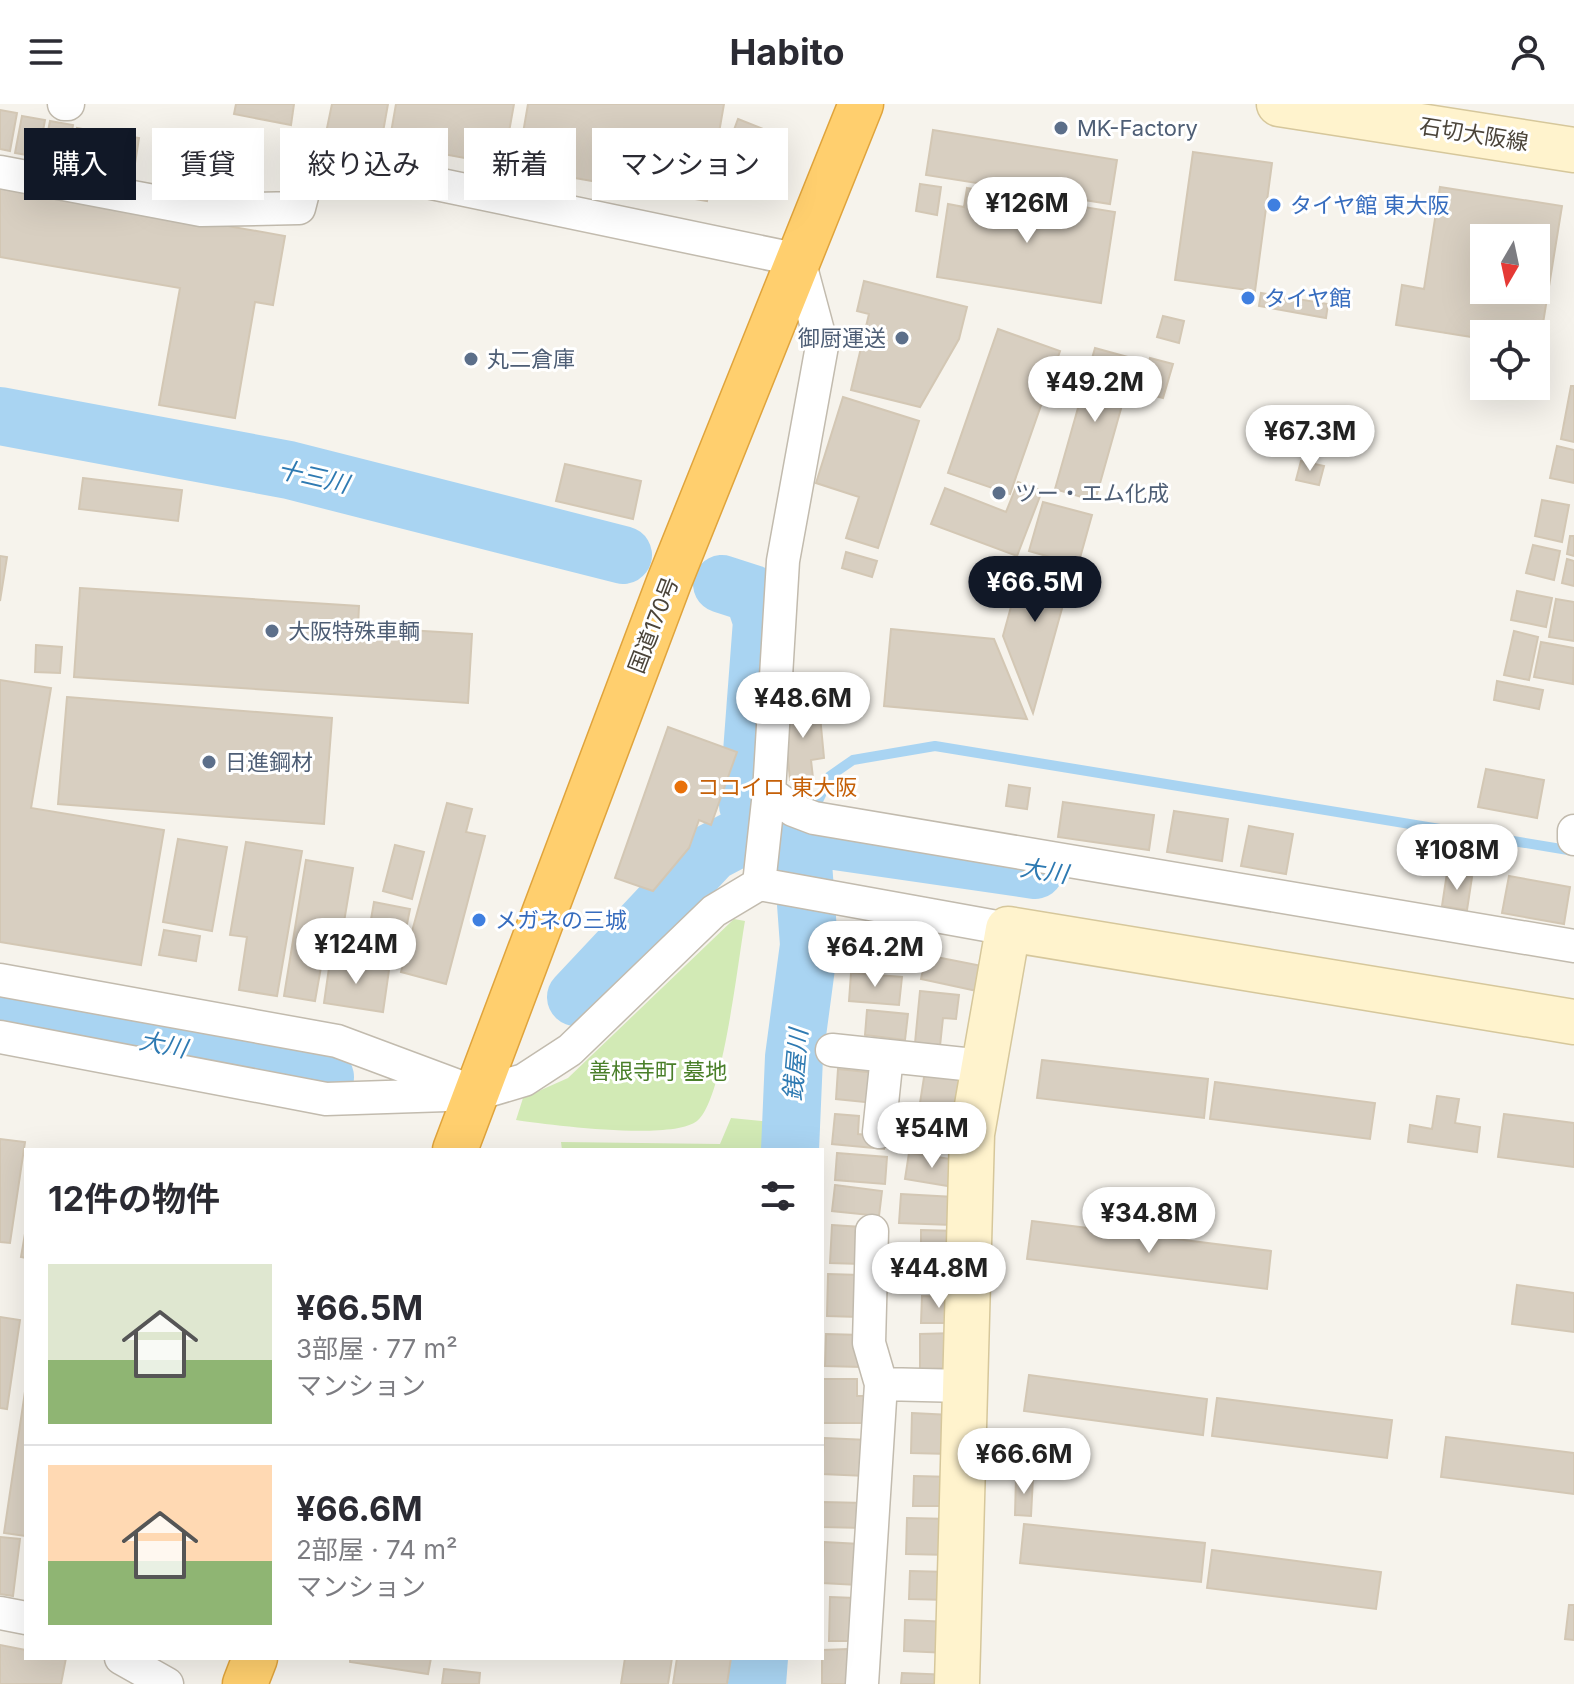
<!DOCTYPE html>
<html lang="ja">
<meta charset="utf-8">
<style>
body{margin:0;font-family:Inter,"Noto Sans JP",sans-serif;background:#f2f2f3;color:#2b2b33;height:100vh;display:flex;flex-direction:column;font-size:30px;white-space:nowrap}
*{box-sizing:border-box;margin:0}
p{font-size:26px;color:#7c7c81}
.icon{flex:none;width:44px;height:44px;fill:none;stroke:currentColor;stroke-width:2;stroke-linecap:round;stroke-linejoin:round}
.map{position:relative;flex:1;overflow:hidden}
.side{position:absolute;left:24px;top:1044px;width:800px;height:512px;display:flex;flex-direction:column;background:#fff;border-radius:0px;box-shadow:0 8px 32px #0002}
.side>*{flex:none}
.top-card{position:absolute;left:24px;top:24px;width:800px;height:72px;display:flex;gap:16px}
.needle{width:52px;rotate:189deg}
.controls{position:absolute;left:1470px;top:120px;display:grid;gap:16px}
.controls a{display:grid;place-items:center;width:80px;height:80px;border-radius:0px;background:#fff;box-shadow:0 8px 32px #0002;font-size:40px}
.price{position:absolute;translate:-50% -68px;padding:0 18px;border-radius:28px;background:#fff;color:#222;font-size:26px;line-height:52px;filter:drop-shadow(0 2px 4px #0008)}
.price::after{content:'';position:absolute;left:50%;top:48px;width:24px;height:18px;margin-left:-12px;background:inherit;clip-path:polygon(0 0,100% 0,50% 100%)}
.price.on{background:#111827;color:#fff}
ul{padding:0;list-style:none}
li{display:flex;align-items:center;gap:24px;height:200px;padding:0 24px}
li+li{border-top:2px solid #e1e1e2}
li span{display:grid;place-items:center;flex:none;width:224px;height:160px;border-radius:0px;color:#555}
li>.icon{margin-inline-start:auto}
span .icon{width:96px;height:96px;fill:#fffc;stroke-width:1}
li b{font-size:34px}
h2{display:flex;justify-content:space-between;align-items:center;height:96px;padding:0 24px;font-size:34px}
.chip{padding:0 28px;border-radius:0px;background:#fff;box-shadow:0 8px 32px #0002;font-size:28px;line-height:72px}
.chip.on{background:#111827;color:#fff}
header{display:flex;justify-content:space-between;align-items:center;height:104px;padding:0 24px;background:#fff;font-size:36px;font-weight:700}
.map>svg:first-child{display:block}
.green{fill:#d2eab5}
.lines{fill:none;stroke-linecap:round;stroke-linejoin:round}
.stream{stroke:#a9d4f2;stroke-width:10}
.river{stroke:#a9d4f2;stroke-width:58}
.building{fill:#d8cfc1;stroke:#d3c7b4;stroke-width:2;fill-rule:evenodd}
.street-casing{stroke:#c2bbae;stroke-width:35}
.secondary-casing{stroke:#d6c79b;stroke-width:47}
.highway-casing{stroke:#e0a43c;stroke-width:47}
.street{stroke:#fff;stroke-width:32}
.secondary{stroke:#fff3cd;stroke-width:44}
.highway{stroke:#ffcf6e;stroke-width:44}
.service-dot{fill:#5c6f8a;stroke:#fff;stroke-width:3}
.shop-dot{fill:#3f7fe0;stroke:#fff;stroke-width:3}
.food-dot{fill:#e8710a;stroke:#fff;stroke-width:3}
.labels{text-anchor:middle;stroke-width:6;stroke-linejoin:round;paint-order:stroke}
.service-label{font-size:22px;fill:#4e5e75;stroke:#fff;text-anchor:start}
.street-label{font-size:22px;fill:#4b4439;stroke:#fff}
.shop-label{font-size:22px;fill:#366cbe;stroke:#fff;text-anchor:start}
.food-label{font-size:22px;fill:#c56008;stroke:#fff;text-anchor:start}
.park-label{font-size:22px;fill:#4a7f2a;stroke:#fff}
.water-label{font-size:24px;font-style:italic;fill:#2e7ab2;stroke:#fff}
</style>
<header><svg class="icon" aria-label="menu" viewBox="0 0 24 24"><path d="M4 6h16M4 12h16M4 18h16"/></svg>Habito<svg class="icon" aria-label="person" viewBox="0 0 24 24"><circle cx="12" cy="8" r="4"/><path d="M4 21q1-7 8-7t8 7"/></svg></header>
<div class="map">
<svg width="1574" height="1580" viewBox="0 0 1574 1580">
<rect width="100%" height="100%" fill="#f6f3ec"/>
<path class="green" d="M 734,815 L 745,817 C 738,856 723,997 697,1017 C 672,1037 550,1021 516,1016 L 523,994 L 568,974 Z
M 731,1014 L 771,1018 L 768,1046 L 562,1046 L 561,1038 L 720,1040 Z"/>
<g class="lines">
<path class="stream" d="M 801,732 L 830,672 L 853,656 L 935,642 L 1574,747"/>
<path class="river" d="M 0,312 L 289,366 L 623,451
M 722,480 L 753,490 L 762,517 L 748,701 L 777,730
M 576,893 L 712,748 L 750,728 L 801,732 L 1035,766
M 0,909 L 325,973
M 790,1046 L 794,953 L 809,841 L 801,732
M 757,1580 L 759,1554"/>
</g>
<path class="building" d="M 236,0 L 294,0 L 291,21 L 234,10 Z
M 332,0 L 388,0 L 381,39 L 326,29 Z
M 396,0 L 514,0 L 503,61 L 389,40 Z
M 528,0 L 724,0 L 707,97 L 517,64 Z
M 0,6 L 17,9 L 10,47 L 0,45 Z
M 22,12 L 45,16 L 38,53 L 15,49 Z
M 738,15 L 771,28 L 752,81 L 718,69 Z
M 50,17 L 73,21 L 67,58 L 43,54 Z
M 77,24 L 105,29 L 98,65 L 70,60 Z
M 933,26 L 1117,56 L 1110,100 L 926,71 Z
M 110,29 L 139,34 L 133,72 L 103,67 Z
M 1193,48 L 1272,59 L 1255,187 L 1175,176 Z
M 920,80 L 941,83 L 937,111 L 916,107 Z
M 0,82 L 285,132 L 273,201 L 255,198 L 235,314 L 159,301 L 180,184 L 0,153 Z
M 1440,83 L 1562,102 L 1539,244 L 1536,243 L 1536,230 L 1484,230 L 1484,235 L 1396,221 L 1402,181 L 1424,185 ZM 1484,134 L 1536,134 L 1536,186 L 1484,186 Z
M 967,84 L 1115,108 L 1101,199 L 937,173 L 948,100 L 964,103 Z
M 864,177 L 967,203 L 959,235 L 920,303 L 851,286 L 869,210 L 857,207 Z
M 1261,189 L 1328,200 L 1326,214 L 1259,202 Z
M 1163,212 L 1184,217 L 1179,239 L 1157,233 Z
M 998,225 L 1060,247 L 1010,390 L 948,369 Z
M 1095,244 L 1135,255 L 1095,397 L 1055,385 Z
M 1150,254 L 1173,260 L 1163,294 L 1140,288 Z
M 1571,282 L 1574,282 L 1574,338 L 1561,335 Z
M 843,293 L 919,317 L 878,444 L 846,434 L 859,393 L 816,379 Z
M 1557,342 L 1574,346 L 1574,379 L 1550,374 Z
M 1301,357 L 1324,362 L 1319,381 L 1296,376 Z
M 565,360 L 641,377 L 633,415 L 556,397 Z
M 83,374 L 182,386 L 178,417 L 79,405 Z
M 1018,378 L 1042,387 L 1017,452 L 931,420 L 945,384 L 1006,408 Z
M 1542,396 L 1569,401 L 1562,438 L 1535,432 Z
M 1043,398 L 1092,411 L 1078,461 L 1029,447 Z
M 1570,432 L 1574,432 L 1574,452 L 1567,450 Z
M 1533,441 L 1560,447 L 1554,476 L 1526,469 Z
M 846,448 L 877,457 L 872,473 L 842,464 Z
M 0,452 L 7,453 L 0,497 Z
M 1567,455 L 1574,457 L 1574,482 L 1562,479 Z
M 1023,459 L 1071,472 L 1033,609 L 1003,532 Z
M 80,484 L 359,502 L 358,523 L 472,530 L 468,599 L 74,573 Z
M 1517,487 L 1552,494 L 1546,523 L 1511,516 Z
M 1556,495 L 1574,498 L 1574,537 L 1549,533 Z
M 891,525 L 994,535 L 1027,615 L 884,602 Z
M 1514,527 L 1538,533 L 1529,576 L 1504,571 Z
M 1541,538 L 1574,544 L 1573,580 L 1534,573 Z
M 36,541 L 62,543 L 60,569 L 35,568 Z
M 0,576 L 51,584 L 31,704 L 164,726 L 141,861 L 0,838 Z
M 1497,577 L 1543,586 L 1539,605 L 1494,596 Z
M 67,593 L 332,614 L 324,720 L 58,700 Z
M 819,601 L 824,654 L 811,656 L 813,674 L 790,676 L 783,605 Z
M 668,623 L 737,648 L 711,721 L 699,716 L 689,744 L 653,787 L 615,774 Z
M 1486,665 L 1544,676 L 1537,714 L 1478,703 Z
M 1009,681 L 1030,684 L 1027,705 L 1006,702 Z
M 1063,698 L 1154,711 L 1149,746 L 1058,733 Z
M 447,699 L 472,705 L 466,728 L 485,732 L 446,880 L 401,868 Z
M 1174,707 L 1228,715 L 1222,757 L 1167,748 Z
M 1249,722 L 1293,730 L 1286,770 L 1241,762 Z
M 178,735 L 227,743 L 212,827 L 163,818 Z
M 246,738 L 302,747 L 277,892 L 239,886 L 247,833 L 230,831 Z
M 395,741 L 424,748 L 412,795 L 383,787 Z
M 306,756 L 353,764 L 339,848 L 324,846 L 315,897 L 284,892 Z
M 1447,769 L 1472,773 L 1467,806 L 1442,802 Z
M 1509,772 L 1570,783 L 1564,820 L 1502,809 Z
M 374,798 L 410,805 L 403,840 L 368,833 Z
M 164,826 L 200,832 L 196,857 L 159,851 Z
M 926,851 L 982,862 L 977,887 L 921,875 Z
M 330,857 L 389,866 L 383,908 L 324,899 Z
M 851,869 L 902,873 L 899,901 L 849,897 Z
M 920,887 L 959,891 L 956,915 L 943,914 L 940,942 L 915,939 Z
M 867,906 L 908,910 L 905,936 L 865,931 Z
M 1042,956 L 1208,975 L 1204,1014 L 1037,994 Z
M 838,965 L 876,969 L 874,999 L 836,995 Z
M 925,967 L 972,974 L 967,1006 L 920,999 Z
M 1215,978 L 1375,999 L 1370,1035 L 1210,1015 Z
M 1437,992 L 1459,995 L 1455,1019 L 1480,1023 L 1477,1048 L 1408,1038 L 1410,1021 L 1432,1025 Z
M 835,1010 L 859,1012 L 858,1030 L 885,1033 L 884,1045 L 832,1040 Z
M 1504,1010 L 1574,1019 L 1574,1063 L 1498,1053 Z
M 916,1012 L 961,1017 L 957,1043 L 913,1038 Z
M 0,1035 L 25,1038 L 10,1139 L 0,1138 Z
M 837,1049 L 887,1053 L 885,1080 L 835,1076 Z
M 909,1049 L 958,1056 L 954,1083 L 905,1075 Z
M 835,1081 L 882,1087 L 879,1112 L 832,1107 Z
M 901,1090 L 954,1093 L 952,1121 L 899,1119 Z
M 1032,1117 L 1271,1147 L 1267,1185 L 1027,1155 Z
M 832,1121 L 862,1123 L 861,1160 L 830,1159 Z
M 26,1124 L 26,1154 L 21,1153 Z
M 921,1126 L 959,1127 L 958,1150 L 921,1149 Z
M 921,1158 L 957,1158 L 957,1186 L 920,1185 Z
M 828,1170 L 860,1171 L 859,1213 L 827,1212 Z
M 1517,1181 L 1574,1189 L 1574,1228 L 1512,1220 Z
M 922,1192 L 957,1193 L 957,1219 L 921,1219 Z
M 0,1213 L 20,1216 L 7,1305 L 0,1304 Z
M 955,1229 L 956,1264 L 920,1265 L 920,1230 Z
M 826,1230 L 862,1231 L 861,1263 L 825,1262 Z
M 1029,1271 L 1207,1295 L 1203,1331 L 1024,1307 Z
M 822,1275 L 857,1275 L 857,1292 L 873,1292 L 873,1319 L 822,1319 Z
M 26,1281 L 26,1432 L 4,1429 Z
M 1217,1294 L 1392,1316 L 1387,1354 L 1212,1332 Z
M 912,1309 L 951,1311 L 950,1350 L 911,1349 Z
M 1446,1333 L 1574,1349 L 1574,1390 L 1441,1373 Z
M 824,1334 L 868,1336 L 866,1372 L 822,1370 Z
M 914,1372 L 954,1373 L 954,1402 L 913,1402 Z
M 1016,1373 L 1033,1373 L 1031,1412 L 1015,1411 Z
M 822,1398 L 865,1399 L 864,1424 L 822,1423 Z
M 907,1414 L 951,1415 L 950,1451 L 906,1450 Z
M 1024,1420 L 1205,1439 L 1201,1478 L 1020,1459 Z
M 0,1433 L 20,1435 L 13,1492 L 0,1490 Z
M 824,1438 L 860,1440 L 858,1481 L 822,1479 Z
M 1212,1446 L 1381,1468 L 1376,1505 L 1207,1484 Z
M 910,1467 L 949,1468 L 949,1496 L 909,1495 Z
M 830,1493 L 855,1494 L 854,1537 L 829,1537 Z
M 1569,1501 L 1574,1501 L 1574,1536 L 1565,1535 Z
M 905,1516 L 949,1518 L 949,1549 L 904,1547 Z
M 0,1541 L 26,1546 L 26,1554 L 66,1554 L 61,1580 L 0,1580 Z
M 848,1545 L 849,1580 L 822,1580 L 822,1546 Z
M 350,1554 L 431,1554 L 428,1570 L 350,1558 Z
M 625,1554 L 672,1554 L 668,1580 L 621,1580 Z
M 677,1554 L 731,1554 L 727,1580 L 673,1580 Z
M 444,1565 L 480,1569 L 479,1580 L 442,1580 Z
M 902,1569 L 950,1571 L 949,1580 L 901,1580 Z"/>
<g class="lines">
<g class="street-casing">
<path id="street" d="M 64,0 L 68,0
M 0,68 L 201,106 L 299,104 L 312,54 L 799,156 L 822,242 L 783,457 L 769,688 L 759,780
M 769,688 L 793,706 L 814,714 L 1574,842
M 1574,727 L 1574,735
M 0,876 L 337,937 L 463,984
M 0,933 L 326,995 L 477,990 L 524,976 L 570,946 L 714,807 L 759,780 L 1008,825
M 832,946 L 983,962
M 879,1028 L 887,952
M 872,1127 L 869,1239 L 881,1280
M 0,1509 L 26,1514
M 121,1554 L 167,1580
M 862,1580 L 881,1280 L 964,1282"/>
</g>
<g class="secondary-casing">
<path id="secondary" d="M 1279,0 L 1574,46
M 957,1580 L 972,1030 L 1008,825 L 1574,918"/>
</g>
<g class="highway-casing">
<path id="highway" d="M 455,1046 L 669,478 L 861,0
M 245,1580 L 255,1554"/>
</g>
<use href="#street" class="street"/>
<use href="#secondary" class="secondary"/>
<use href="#highway" class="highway"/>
</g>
<g class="service-dot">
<circle cx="1061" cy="24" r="8"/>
<circle cx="902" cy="234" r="8"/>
<circle cx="471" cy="255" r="8"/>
<circle cx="999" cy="389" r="8"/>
<circle cx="272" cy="527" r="8"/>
<circle cx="209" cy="658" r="8"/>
</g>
<g class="shop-dot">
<circle cx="1274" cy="101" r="8"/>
<circle cx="1248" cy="194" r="8"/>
<circle cx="479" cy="816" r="8"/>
</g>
<circle class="food-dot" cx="681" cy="683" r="8"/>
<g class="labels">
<g class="service-label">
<text x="1077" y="32">MK-Factory</text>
<text x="886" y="242" text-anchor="end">御厨運送</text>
<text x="487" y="263">丸二倉庫</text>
<text x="1015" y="397">ツー・エム化成</text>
<text x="288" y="535">大阪特殊車輌</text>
<text x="225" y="666">日進鋼材</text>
</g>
<g class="street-label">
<text transform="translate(1474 30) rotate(9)" y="8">石切大阪線</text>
<text transform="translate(653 521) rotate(-69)" y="8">国道170号</text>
</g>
<g class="shop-label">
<text x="1290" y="109">タイヤ館 東大阪</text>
<text x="1264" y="202">タイヤ館</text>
<text x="495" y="824">メガネの三城</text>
</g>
<g class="food-label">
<text x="697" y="691">ココイロ 東大阪</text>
</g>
<g class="park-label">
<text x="658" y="975">善根寺町 墓地</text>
</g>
<g class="water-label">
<text transform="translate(313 373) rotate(13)" y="8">十三川</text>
<text transform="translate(1044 767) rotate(9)" y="8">大川</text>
<text transform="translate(163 941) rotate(11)" y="8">大川</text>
<text transform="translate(796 961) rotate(-85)" y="8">銭屋川</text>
</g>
</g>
</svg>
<div class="controls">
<a><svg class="needle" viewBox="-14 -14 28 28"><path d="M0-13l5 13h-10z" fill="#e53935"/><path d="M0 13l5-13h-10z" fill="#7c7c81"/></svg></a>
<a><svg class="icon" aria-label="locate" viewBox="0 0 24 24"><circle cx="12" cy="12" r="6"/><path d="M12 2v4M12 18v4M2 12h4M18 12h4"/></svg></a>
</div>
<b class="price" style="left:1027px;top:141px">¥126M</b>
<b class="price" style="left:1095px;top:320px">¥49.2M</b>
<b class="price" style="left:1310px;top:369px">¥67.3M</b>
<b class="price on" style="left:1035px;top:520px">¥66.5M</b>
<b class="price" style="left:803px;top:636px">¥48.6M</b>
<b class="price" style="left:1457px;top:788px">¥108M</b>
<b class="price" style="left:356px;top:882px">¥124M</b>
<b class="price" style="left:875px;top:885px">¥64.2M</b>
<b class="price" style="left:932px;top:1066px">¥54M</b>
<b class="price" style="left:1149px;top:1151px">¥34.8M</b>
<b class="price" style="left:939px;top:1206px">¥44.8M</b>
<b class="price" style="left:1024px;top:1392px">¥66.6M</b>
<div class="top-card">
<a class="chip on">購入</a>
<a class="chip">賃貸</a>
<a class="chip">絞り込み</a>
<a class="chip">新着</a>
<a class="chip">マンション</a>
</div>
<section class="side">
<h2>12件の物件<svg class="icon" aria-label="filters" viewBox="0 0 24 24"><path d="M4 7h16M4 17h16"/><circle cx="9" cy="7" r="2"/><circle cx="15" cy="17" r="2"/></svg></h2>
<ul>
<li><span style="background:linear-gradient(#dfe7d0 60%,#8fb573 0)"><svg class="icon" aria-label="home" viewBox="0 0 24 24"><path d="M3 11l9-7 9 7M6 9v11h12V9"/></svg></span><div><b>¥66.5M</b><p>3部屋 · 77 m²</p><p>マンション</p></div></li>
<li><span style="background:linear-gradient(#ffd9b3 60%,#8fb573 0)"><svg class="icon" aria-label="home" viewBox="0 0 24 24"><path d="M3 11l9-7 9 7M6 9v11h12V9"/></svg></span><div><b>¥66.6M</b><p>2部屋 · 74 m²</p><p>マンション</p></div></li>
</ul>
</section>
</div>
